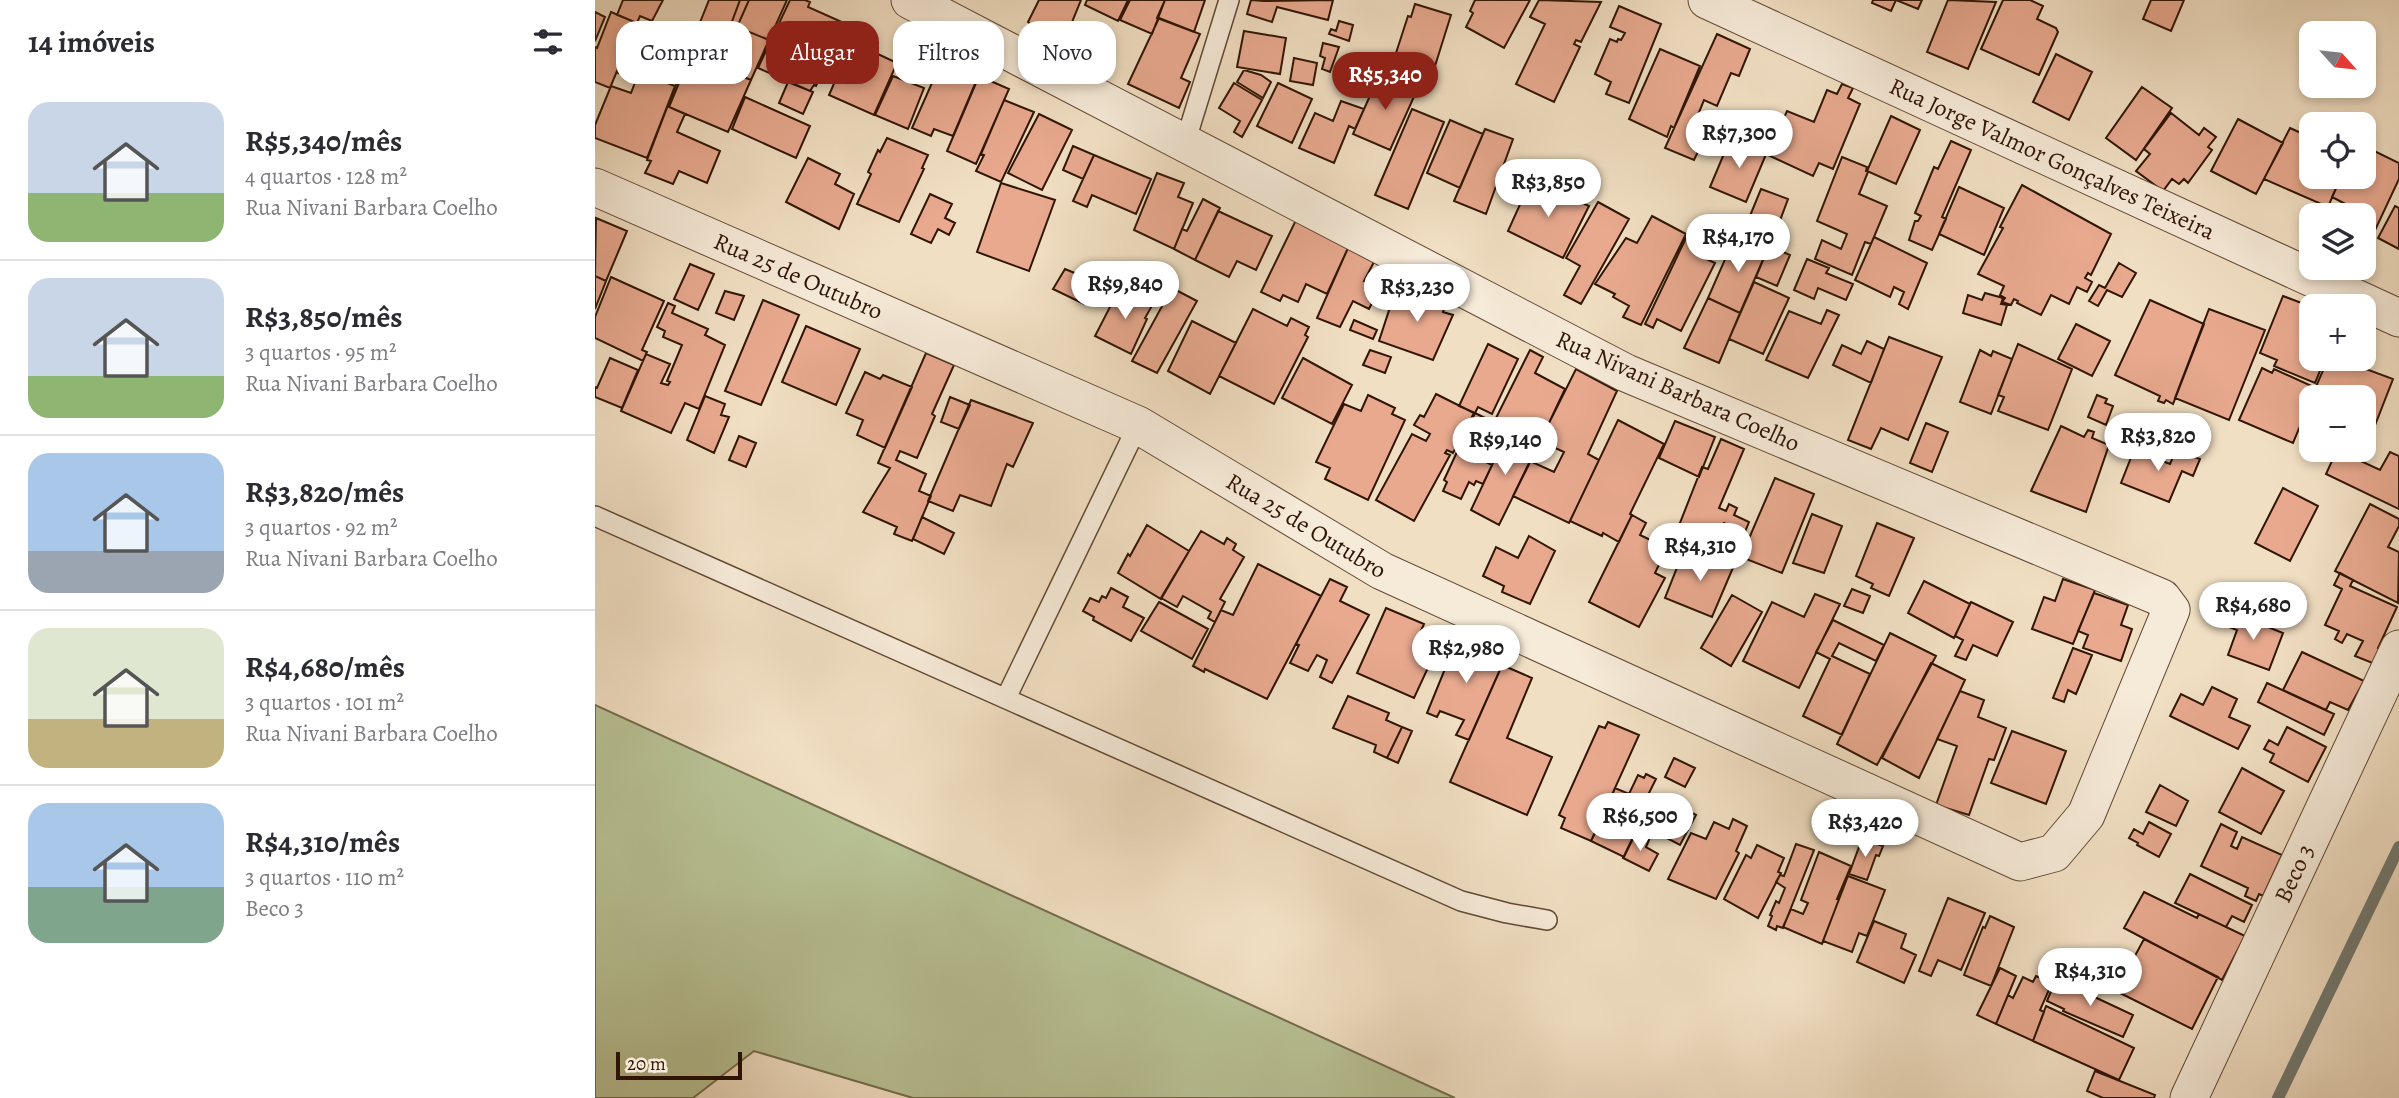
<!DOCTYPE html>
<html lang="pt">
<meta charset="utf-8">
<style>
body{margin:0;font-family:Alegreya,serif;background:#f2f2f3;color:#2b2b33;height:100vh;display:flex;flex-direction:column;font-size:26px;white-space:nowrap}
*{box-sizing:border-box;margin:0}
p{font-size:23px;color:#7c7c81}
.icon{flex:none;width:38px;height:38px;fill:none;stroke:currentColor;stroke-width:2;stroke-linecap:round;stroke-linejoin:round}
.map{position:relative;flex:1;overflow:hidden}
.details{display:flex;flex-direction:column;background:#fff;width:595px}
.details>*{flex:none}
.hud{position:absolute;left:21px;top:21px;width:665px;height:63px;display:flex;gap:14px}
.needle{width:46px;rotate:117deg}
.tools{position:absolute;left:1704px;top:21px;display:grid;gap:14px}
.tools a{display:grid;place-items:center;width:77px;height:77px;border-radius:14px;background:#fff;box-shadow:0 4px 10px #0003;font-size:35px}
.scale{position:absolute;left:21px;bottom:18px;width:126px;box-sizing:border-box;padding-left:7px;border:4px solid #311504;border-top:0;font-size:19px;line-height:24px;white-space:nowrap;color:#311504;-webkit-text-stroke:5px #f6ead8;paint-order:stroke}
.price{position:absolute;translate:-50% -60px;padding:0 16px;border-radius:24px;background:#fff;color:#222;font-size:23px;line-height:46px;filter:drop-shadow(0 2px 4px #0008)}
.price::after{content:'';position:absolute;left:50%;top:42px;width:21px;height:16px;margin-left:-10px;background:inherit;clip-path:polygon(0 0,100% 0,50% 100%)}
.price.active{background:#8f2418;color:#fff}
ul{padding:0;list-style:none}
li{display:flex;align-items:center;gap:21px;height:175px;padding:0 28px}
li+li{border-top:2px solid #e1e1e2}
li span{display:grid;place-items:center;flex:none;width:196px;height:140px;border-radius:21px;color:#555}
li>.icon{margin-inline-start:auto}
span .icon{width:84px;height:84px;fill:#fffc;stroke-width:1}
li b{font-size:30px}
h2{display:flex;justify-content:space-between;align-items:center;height:84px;padding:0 28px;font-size:30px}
.pill{padding:0 24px;border-radius:21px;background:#fff;box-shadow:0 4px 10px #0003;font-size:24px;line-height:63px}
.pill.active{background:#8f2418;color:#fff}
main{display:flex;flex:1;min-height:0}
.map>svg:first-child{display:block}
.green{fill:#b8c295;stroke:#746c4c;stroke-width:2}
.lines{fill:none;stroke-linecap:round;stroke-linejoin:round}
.stream{stroke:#717971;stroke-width:12}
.building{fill:#e8a98f;stroke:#311504;stroke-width:2}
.service-casing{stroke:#614834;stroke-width:22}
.minor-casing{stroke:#614834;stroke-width:39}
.service{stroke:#f6ead8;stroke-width:19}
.minor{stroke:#f6ead8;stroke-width:37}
.labels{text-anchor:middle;stroke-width:5;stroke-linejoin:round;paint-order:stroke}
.street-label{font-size:24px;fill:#311504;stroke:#f6ead8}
</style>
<main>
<section class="details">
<h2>14 imóveis<svg class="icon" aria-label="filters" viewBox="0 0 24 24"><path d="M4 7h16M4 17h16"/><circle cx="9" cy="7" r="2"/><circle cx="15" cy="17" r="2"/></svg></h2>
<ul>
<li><span style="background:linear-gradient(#c9d6e8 65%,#8fb573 0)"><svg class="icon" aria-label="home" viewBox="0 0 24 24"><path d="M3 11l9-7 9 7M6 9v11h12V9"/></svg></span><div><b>R$5,340/mês</b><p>4 quartos · 128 m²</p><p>Rua Nivani Barbara Coelho</p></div></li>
<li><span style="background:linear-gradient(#c9d6e8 70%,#8fb573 0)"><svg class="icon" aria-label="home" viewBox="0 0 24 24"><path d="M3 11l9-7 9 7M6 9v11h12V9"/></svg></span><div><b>R$3,850/mês</b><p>3 quartos · 95 m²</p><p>Rua Nivani Barbara Coelho</p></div></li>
<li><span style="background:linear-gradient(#a9c7e8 70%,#9aa5b1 0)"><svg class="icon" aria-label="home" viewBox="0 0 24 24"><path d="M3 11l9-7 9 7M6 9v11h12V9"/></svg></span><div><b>R$3,820/mês</b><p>3 quartos · 92 m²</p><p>Rua Nivani Barbara Coelho</p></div></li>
<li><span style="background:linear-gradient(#dfe7d0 65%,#c2b280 0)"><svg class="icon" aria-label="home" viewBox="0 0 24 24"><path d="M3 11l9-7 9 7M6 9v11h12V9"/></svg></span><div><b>R$4,680/mês</b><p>3 quartos · 101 m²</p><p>Rua Nivani Barbara Coelho</p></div></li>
<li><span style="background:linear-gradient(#a9c7e8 60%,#7fa58c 0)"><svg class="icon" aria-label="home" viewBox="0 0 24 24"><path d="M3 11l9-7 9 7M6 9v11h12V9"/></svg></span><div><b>R$4,310/mês</b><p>3 quartos · 110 m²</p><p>Beco 3</p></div></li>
</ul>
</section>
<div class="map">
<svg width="1804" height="1098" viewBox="0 0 1804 1098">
<rect width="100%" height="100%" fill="#f1dfc3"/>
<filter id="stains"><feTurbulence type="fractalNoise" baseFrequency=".00286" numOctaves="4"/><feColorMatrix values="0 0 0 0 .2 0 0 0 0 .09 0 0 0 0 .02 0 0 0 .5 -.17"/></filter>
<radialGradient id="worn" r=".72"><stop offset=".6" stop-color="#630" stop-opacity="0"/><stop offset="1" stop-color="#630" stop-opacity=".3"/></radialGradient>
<path class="green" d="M 0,705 L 860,1098 L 318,1098 L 159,1051 L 98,1098 L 0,1098 Z"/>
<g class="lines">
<path class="stream" d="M 1683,1098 L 1804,847"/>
</g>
<path class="building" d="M 28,0 L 68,0 L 57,21 L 45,16 L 42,23 L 22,15 Z
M 114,0 L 145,0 L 126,51 L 98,40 Z
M 145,0 L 154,0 L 142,27 L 174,40 L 156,80 L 110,61 L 113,56 L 98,49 L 74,107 L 90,114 L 82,132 L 125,151 L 112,183 L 84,171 L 78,184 L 50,173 L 56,161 L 52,160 L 98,40 L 126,51 Z
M 154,0 L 192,0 L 174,40 L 142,27 Z
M 195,0 L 210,0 L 215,2 L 213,7 L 249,23 L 221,86 L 219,85 L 215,91 L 163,68 Z
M 444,0 L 486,0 L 469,42 L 436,27 L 437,25 L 433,22 Z
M 492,0 L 533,0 L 523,21 L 490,5 Z
M 535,0 L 570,0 L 557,34 L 525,20 Z
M 570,0 L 610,0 L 599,32 L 562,18 Z
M 656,0 L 669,1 L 738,0 L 733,20 L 682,7 L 677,22 L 652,14 Z
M 880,0 L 935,0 L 909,48 L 871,27 L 878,13 L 875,11 Z
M 944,0 L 1006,2 L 986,42 L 981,40 L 979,44 L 985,47 L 959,102 L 921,84 L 950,24 L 935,17 Z
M 1278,0 L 1301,0 L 1296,11 L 1277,3 Z
M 1301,0 L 1327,0 L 1323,9 Z
M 1353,0 L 1401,2 L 1373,69 L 1332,52 Z
M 1408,0 L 1435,0 L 1448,6 L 1442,19 L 1461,28 L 1463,32 L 1444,75 L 1386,49 Z
M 1556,0 L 1589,0 L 1576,31 L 1548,19 Z
M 820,4 L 856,15 L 840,66 L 801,53 L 813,16 L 816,17 Z
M 1024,6 L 1066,24 L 1034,103 L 1011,94 L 1016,82 L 1000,74 L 1015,39 L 1022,42 L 1023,39 L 1026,40 L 1030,33 L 1015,27 Z
M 0,12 L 10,17 L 0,41 Z
M 16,12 L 42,23 L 15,88 L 0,82 L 0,47 L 2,48 Z
M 564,18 L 605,34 L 586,78 L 595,82 L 584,108 L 533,84 Z
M 744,21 L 758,25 L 754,41 L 734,34 L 736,29 L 741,31 Z
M 43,23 L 89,44 L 73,83 L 44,72 L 40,80 L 23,73 Z
M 649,31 L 691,38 L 685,74 L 642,67 Z
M 1122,34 L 1155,49 L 1144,76 L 1136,73 L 1122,106 L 1109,100 L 1100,122 L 1113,127 L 1112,130 L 1116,131 L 1112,141 L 1109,139 L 1099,160 L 1070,148 Z
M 728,43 L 744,47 L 735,72 L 727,69 L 730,58 L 725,56 Z
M 268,47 L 302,63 L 279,115 L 234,95 L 241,79 L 252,83 Z
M 98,49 L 113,56 L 110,61 L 156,80 L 133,132 L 74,107 Z
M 352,49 L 369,56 L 363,69 L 383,77 L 358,136 L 339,129 L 336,136 L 317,128 Z
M 1065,49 L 1105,66 L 1079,128 L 1076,126 L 1072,137 L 1034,119 Z
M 1461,54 L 1497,72 L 1474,120 L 1438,102 Z
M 699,58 L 722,63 L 718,85 L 695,81 Z
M 649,70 L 666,75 L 676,82 L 668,98 L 642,82 Z
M 44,72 L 80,86 L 52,158 L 0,138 L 0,125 L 16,86 L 36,93 Z
M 785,73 L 822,90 L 795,150 L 758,134 Z
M 298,76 L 329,88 L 313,129 L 280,115 Z
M 384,76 L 414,89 L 381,164 L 352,151 Z
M 193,82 L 218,92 L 208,114 L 184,103 Z
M 639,83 L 667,100 L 647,137 L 639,132 L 645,121 L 624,108 Z
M 683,83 L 717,99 L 697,143 L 662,126 Z
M 1247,84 L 1258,88 L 1253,98 L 1265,104 L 1238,169 L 1224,163 L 1218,176 L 1173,155 L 1192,111 L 1219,122 L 1232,90 L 1242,94 Z
M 1547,87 L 1577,108 L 1541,160 L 1511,138 Z
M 150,97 L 215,126 L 201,158 L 137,129 Z
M 409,100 L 439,112 L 406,182 L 381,171 L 389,155 L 386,154 Z
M 746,101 L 769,109 L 760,129 L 754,126 L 739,163 L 704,148 L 720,113 L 738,121 Z
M 817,109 L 849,122 L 813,209 L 780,195 Z
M 1576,113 L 1604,135 L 1609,128 L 1621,137 L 1613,147 L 1617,150 L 1593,183 L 1589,179 L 1584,184 L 1577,179 L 1568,191 L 1541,171 L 1555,154 L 1549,149 Z
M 444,114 L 477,130 L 447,190 L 413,173 Z
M 1296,116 L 1325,130 L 1301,184 L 1272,171 Z
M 1643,119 L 1688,143 L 1661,194 L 1616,171 Z
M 855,120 L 888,134 L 865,188 L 832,173 Z
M 1695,128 L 1717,138 L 1717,177 L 1746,177 L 1733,207 L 1669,179 Z
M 890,129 L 918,139 L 891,214 L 859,201 Z
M 1136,137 L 1172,152 L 1151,202 L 1115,187 Z
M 292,138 L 333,155 L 327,168 L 329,169 L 304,222 L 262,204 L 276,174 L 273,172 L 283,150 L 285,152 Z
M 1356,141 L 1376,150 L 1347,217 L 1351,219 L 1337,250 L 1314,240 L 1320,221 L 1323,221 L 1326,216 L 1320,213 L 1339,167 L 1343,169 Z
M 478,146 L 499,155 L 488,179 L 468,170 Z
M 1769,146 L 1804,163 L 1804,179 L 1775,241 L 1769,238 L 1769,215 L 1757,215 L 1760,209 L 1737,197 L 1746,177 L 1769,177 Z
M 499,155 L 556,179 L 541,214 L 497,195 L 492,207 L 478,201 Z
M 1247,157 L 1272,167 L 1271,171 L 1273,172 L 1264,194 L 1292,206 L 1276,244 L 1270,242 L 1257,275 L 1220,259 L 1227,240 L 1246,249 L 1252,234 L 1222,221 Z
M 213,158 L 245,174 L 240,184 L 259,194 L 244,229 L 191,202 Z
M 965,168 L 983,177 L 977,190 L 959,180 Z
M 562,173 L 589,183 L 583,197 L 598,203 L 579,249 L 539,230 Z
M 936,180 L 994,206 L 968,258 L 913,231 Z
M 406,183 L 460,200 L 434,271 L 382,252 Z
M 1427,185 L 1516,234 L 1496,275 L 1493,273 L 1490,278 L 1497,282 L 1492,292 L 1482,287 L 1474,304 L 1456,295 L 1446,315 L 1422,303 L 1423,301 L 1419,299 L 1416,305 L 1407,302 L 1410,298 L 1405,295 L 1409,286 L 1383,274 L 1408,228 L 1405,227 Z
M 1364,187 L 1409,208 L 1389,255 L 1344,234 Z
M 1166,189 L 1193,199 L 1180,234 L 1152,223 Z
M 335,194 L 357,204 L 350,218 L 360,223 L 354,235 L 343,229 L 336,243 L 316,234 Z
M 608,199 L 625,208 L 600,260 L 579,249 L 587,229 L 592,231 Z
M 1003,202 L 1034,219 L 986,304 L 969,295 L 985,266 L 971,258 Z
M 1800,206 L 1804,208 L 1804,249 L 1783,238 Z
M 623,211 L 677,236 L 661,270 L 642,261 L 634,277 L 600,260 Z
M 1057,216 L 1091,234 L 1046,325 L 1028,317 L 1034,306 L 1018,297 L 1020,294 L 1000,284 L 1031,238 L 1042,243 Z
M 1,218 L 32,231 L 11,281 L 0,276 Z
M 701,220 L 753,248 L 732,294 L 711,284 L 703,302 L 688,295 L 685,301 L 666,292 Z
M 1279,237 L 1332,263 L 1313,309 L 1304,304 L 1309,292 L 1299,287 L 1295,297 L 1260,280 Z
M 1091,238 L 1111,248 L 1107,257 L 1120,263 L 1086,331 L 1062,319 L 1058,328 L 1050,324 Z
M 1139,239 L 1152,246 L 1156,239 L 1173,248 L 1145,313 L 1113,298 Z
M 1174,246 L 1195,255 L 1182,286 L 1161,277 Z
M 753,248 L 779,262 L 769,281 L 784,289 L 774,309 L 758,301 L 745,327 L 722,318 Z
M 1212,259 L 1234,268 L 1231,273 L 1258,284 L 1251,300 L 1223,288 L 1219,299 L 1199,290 Z
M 1524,263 L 1541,273 L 1527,297 L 1512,290 L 1503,306 L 1494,301 L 1504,285 L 1510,288 Z
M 95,264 L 119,274 L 103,310 L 79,299 Z
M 470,269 L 499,281 L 489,304 L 458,289 Z
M 0,276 L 11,281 L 0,309 Z
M 16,277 L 69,301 L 47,350 L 52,352 L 48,361 L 0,338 L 0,317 Z
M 1159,282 L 1194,298 L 1168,354 L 1134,339 Z
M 528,287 L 558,304 L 550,318 L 552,319 L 536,354 L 500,336 L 517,303 L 519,304 Z
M 577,288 L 602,301 L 562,373 L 537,361 Z
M 130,291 L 149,296 L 139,320 L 121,313 Z
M 834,291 L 852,299 L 848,312 L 858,315 L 838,360 L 784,341 L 800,292 L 829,303 Z
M 1390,293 L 1408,298 L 1406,304 L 1412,305 L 1406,325 L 1368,313 L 1373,295 L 1387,300 Z
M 1688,296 L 1717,307 L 1717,359 L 1730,359 L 1720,383 L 1679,366 L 1682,360 L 1665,353 Z
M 1113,298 L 1145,313 L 1124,363 L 1089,348 Z
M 168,300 L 204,315 L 166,405 L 130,391 Z
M 1555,300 L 1609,324 L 1578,404 L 1571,400 L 1569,403 L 1563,401 L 1565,396 L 1520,375 Z
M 73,303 L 80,306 L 77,313 L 113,329 L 110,335 L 130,345 L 104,409 L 90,403 L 76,433 L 26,411 L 51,354 L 75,364 L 66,383 L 73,385 L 75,382 L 72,381 L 87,345 L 68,337 L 70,331 L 62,327 Z
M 658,309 L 692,326 L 696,318 L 714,327 L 710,335 L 713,337 L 679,404 L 624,376 Z
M 1614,309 L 1670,330 L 1634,420 L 1580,398 Z
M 1232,310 L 1244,315 L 1213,378 L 1171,360 L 1194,311 L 1226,324 Z
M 759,320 L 782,330 L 778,339 L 755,330 Z
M 597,321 L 641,343 L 615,394 L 573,371 Z
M 1481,324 L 1515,341 L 1497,376 L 1463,359 Z
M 211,326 L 265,349 L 241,405 L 187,382 Z
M 1294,337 L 1347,357 L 1313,440 L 1286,428 L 1276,449 L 1253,440 Z
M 1272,341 L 1289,349 L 1276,383 L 1238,365 L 1247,345 L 1266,354 Z
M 893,344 L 923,359 L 897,414 L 883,407 L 880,413 L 864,406 Z
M 1423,344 L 1477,369 L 1453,430 L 1403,411 L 1409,397 L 1403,395 Z
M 775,350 L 796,357 L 790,373 L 768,365 Z
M 935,350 L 948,357 L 940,373 L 970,389 L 944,444 L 899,422 Z
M 1385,350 L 1396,356 L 1398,351 L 1417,359 L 1396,414 L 1365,402 Z
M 331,353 L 359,365 L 337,414 L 340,416 L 322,458 L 305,451 L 301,460 L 331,474 L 324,491 L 336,496 L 317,541 L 299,534 L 302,527 L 268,512 L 295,468 L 283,463 Z
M 15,358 L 43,370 L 27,408 L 0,397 L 0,387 L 2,388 Z
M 708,358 L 757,385 L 737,424 L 687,398 Z
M 1733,359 L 1744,359 L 1798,379 L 1777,433 L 1769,430 L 1769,397 L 1717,397 L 1717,418 L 1709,414 Z
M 1667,368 L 1677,373 L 1679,369 L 1721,388 L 1698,443 L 1644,420 Z
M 981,369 L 1022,391 L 993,454 L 1004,460 L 974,523 L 918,496 L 935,461 L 959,472 L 969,452 L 945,441 Z
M 270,372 L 285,379 L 288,375 L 317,387 L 290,448 L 262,435 L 268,420 L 251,413 Z
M 841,394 L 879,413 L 858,453 L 852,450 L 850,453 L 855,455 L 819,521 L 781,500 L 817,434 L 831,441 L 835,434 L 819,425 L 825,415 L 829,417 Z
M 773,395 L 800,408 L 797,414 L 810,420 L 773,500 L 730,479 L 735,468 L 721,462 L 749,404 L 766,411 Z
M 1502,395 L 1512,399 L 1510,403 L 1518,406 L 1511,425 L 1493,417 Z
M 110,396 L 130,404 L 126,415 L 134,417 L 119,453 L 92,440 Z
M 355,397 L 375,405 L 364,429 L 346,422 Z
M 376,400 L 438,423 L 418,467 L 412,464 L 396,506 L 365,495 L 358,511 L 333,501 Z
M 880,413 L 904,425 L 887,460 L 897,465 L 888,484 L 881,481 L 879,485 L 874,482 L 866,499 L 848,491 L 852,482 L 849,480 Z
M 1023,420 L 1069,444 L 1035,514 L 1037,515 L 1024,542 L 1008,533 L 1007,536 L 975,521 Z
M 1080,421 L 1120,437 L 1104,477 L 1064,458 Z
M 1331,423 L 1353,432 L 1337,472 L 1315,463 Z
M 1466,426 L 1489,437 L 1493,430 L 1499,432 L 1497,438 L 1514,445 L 1491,512 L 1436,491 Z
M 914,429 L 944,444 L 904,525 L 876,510 Z
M 144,436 L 161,443 L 151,467 L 134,460 Z
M 1126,439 L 1149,449 L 1124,508 L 1131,511 L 1134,504 L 1142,508 L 1139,515 L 1154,522 L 1150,532 L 1129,523 L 1118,549 L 1081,533 L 1107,467 L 1113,469 Z
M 1539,450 L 1575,464 L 1581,450 L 1605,459 L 1598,476 L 1587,471 L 1574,502 L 1526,483 Z
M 1742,450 L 1785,470 L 1795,452 L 1804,456 L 1804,509 L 1731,474 Z
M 1180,478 L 1219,494 L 1187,573 L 1146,557 Z
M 1688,488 L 1723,506 L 1695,561 L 1660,543 Z
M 1775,504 L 1804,519 L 1804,526 L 1793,547 L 1804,552 L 1803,603 L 1740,571 Z
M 1217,514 L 1247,526 L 1229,573 L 1198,563 Z
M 1037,515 L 1051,523 L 1045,535 L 1072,548 L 1060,573 L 1070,578 L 1044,627 L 994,602 Z
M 327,517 L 359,533 L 349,554 L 318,539 Z
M 1282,523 L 1319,538 L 1294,596 L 1276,588 L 1278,584 L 1261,576 Z
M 552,525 L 594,551 L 566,599 L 523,573 L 533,554 L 535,556 Z
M 606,531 L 629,544 L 632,538 L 641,544 L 638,550 L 649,557 L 625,599 L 630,602 L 620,622 L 613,618 L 616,612 L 588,596 L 582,607 L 566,598 Z
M 934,536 L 960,551 L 935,604 L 907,592 L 909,586 L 888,576 L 901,547 L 923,558 Z
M 1112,552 L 1140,563 L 1117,617 L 1070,598 L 1087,555 L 1107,563 Z
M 663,564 L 726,596 L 672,699 L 610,669 L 609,672 L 598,666 L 626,610 L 638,615 Z
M 1745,573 L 1758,580 L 1755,586 L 1802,607 L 1783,648 L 1787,650 L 1780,664 L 1760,656 L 1768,641 L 1752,634 L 1747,643 L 1740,639 L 1744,631 L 1730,625 L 1747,589 L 1739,585 Z
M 735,579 L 752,587 L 745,601 L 774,615 L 737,683 L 725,677 L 732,660 L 722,655 L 713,671 L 695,663 L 704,645 L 701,644 Z
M 1468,579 L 1500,590 L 1478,644 L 1437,629 L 1449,597 L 1460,601 Z
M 1329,581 L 1375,604 L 1359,638 L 1313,613 Z
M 516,588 L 533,597 L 528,607 L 549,618 L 536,641 L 498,620 L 499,617 L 488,611 L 495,598 L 504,602 L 507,596 L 511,598 Z
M 1257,589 L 1275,596 L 1268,613 L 1249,606 Z
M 1499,593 L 1533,605 L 1526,625 L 1537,629 L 1526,661 L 1488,648 L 1493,635 L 1483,631 Z
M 1220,594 L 1245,604 L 1204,688 L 1148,661 L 1177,602 L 1209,617 Z
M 1137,595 L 1167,612 L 1136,666 L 1106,648 Z
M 564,602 L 613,629 L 597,659 L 546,631 Z
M 1376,602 L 1418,622 L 1402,656 L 1378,645 L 1371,660 L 1360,656 L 1368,640 L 1360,636 Z
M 791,608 L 829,624 L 824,635 L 844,644 L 819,698 L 762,673 Z
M 1636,612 L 1688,633 L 1674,670 L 1633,655 L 1642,630 L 1631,626 Z
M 1238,620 L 1289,645 L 1281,661 L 1244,643 L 1237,656 L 1275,674 L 1247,735 L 1208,716 L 1235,659 L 1221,652 Z
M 1295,633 L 1341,656 L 1282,765 L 1242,744 Z
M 863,637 L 909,661 L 874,740 L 861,735 L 869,720 L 845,711 L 842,717 L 832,713 Z
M 1478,648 L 1497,655 L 1481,694 L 1473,690 L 1469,702 L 1458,698 Z
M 1707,652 L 1769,681 L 1753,710 L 1735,702 L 1731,710 L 1688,690 Z
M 1336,663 L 1370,680 L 1324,778 L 1287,758 Z
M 907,665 L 937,678 L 912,738 L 957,757 L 932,815 L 855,782 Z
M 1672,683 L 1739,714 L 1729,735 L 1663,702 Z
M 1617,687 L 1642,699 L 1634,717 L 1655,726 L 1643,749 L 1575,716 L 1586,694 L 1608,705 Z
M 1365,691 L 1389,700 L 1383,717 L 1411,728 L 1399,760 L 1394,759 L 1374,815 L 1341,805 L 1362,746 L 1342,739 Z
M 753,696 L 794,713 L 791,720 L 807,727 L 792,758 L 779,752 L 781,745 L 738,728 Z
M 1013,722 L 1044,735 L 996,841 L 966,828 L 970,818 L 964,815 L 1004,726 L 1010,728 Z
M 807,727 L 817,731 L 803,763 L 792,758 Z
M 1692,727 L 1731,747 L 1713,782 L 1675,762 L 1679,754 L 1669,749 L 1674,740 L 1683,745 Z
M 1417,731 L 1471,751 L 1451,804 L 1396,783 Z
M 1079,758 L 1100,768 L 1090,787 L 1070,777 Z
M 1647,768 L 1689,791 L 1666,834 L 1624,812 Z
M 1051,774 L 1061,779 L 1050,801 L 1055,804 L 1029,857 L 996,841 L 1004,825 L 1010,827 L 1013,821 L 1007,819 L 1020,788 L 1034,794 L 1043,775 L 1049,778 Z
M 1565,785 L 1593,801 L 1581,826 L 1551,812 Z
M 1063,795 L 1101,815 L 1085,845 L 1045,824 Z
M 1138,819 L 1152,826 L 1141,851 L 1144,853 L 1121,899 L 1073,879 L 1096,833 L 1111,839 L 1119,822 L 1134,829 Z
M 1554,822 L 1576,834 L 1564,857 L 1542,845 L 1543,843 L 1534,838 L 1539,829 L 1548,834 Z
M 1626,824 L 1642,832 L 1636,846 L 1642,849 L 1647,837 L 1687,855 L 1668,896 L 1664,894 L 1661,901 L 1650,896 L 1653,888 L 1606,866 Z
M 1040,833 L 1054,840 L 1051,847 L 1063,854 L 1054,871 L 1028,858 Z
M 1267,839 L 1288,846 L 1284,856 L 1281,855 L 1272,880 L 1254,874 Z
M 1201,844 L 1219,850 L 1188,928 L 1182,926 L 1181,930 L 1173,926 L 1177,916 L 1175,915 L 1181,901 L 1184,903 L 1190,888 L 1181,882 L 1185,875 L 1189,876 Z
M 1162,845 L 1189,858 L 1183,872 L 1186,873 L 1163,918 L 1129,899 L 1151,855 L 1156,858 Z
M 1224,852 L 1256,866 L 1242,899 L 1244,899 L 1227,944 L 1188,927 L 1196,909 L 1208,914 L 1213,903 L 1206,900 Z
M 1595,874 L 1657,905 L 1649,922 L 1637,916 L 1631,927 L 1580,903 Z
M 1253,876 L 1290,890 L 1272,936 L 1264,933 L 1257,952 L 1228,941 Z
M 1549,892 L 1602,918 L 1604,914 L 1650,936 L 1627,980 L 1529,928 Z
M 1353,898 L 1390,913 L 1366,970 L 1343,960 L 1336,976 L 1324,971 Z
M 1395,916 L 1419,927 L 1396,986 L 1369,975 L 1388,927 L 1390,928 Z
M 1279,921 L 1311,934 L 1306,948 L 1321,955 L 1309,983 L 1262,962 Z
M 1549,939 L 1623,977 L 1597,1029 L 1521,991 Z
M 1405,968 L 1421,976 L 1401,1024 L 1382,1015 Z
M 1441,976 L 1457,983 L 1445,1010 L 1449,1012 L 1438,1041 L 1401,1024 L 1413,995 L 1418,998 L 1428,977 L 1438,982 Z
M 1461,979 L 1538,1015 L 1528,1037 L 1468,1011 L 1469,1009 L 1452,1001 Z
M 1451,1006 L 1539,1048 L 1524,1080 L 1438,1041 Z
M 1500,1071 L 1560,1095 L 1559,1098 L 1508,1098 L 1492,1091 Z"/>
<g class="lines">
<g class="service-casing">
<path id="service" d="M 590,143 L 634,0
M 0,516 L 866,901 L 912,913 L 952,920
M 411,698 L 543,425"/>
</g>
<g class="minor-casing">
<g id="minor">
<path id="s1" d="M 1112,0 L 1804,318"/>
<path id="s2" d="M 0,187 L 543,425 L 787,571 L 1425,862 L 1459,853 L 1491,815 L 1576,610 L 1567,598 L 1031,373 L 315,0"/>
<path id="s3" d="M 1594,1098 L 1804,649"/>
</g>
</g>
<use href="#service" class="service"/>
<use href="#minor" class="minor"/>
</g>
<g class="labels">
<g class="street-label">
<text dy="8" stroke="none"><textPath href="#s1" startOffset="380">Rua Jorge Valmor Gonçalves Teixeira</textPath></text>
<text dy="8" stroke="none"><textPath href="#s2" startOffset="222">Rua 25 de Outubro</textPath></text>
<text transform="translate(1083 391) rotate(24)" y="8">Rua Nivani Barbara Coelho</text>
<text dy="8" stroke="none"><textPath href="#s2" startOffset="789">Rua 25 de Outubro</textPath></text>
<text dy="8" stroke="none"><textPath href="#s3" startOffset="248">Beco 3</textPath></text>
</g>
</g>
<rect width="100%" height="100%" filter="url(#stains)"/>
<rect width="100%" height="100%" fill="url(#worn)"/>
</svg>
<div class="tools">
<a><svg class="needle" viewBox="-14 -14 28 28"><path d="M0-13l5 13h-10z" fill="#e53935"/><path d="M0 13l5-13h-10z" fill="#7c7c81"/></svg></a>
<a><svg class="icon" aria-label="locate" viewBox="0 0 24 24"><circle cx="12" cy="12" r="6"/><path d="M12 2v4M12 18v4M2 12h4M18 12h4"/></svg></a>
<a><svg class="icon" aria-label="layers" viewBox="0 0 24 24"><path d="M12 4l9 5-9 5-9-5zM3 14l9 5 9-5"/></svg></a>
<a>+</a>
<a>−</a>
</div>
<div class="scale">20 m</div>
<b class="price active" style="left:790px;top:112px">R$5,340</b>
<b class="price" style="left:1144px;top:170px">R$7,300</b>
<b class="price" style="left:953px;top:219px">R$3,850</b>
<b class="price" style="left:1143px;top:274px">R$4,170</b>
<b class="price" style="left:530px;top:321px">R$9,840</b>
<b class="price" style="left:822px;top:324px">R$3,230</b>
<b class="price" style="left:1563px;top:473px">R$3,820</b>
<b class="price" style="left:910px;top:477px">R$9,140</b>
<b class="price" style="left:1105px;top:583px">R$4,310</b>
<b class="price" style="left:1658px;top:642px">R$4,680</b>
<b class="price" style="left:871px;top:685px">R$2,980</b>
<b class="price" style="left:1045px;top:853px">R$6,500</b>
<b class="price" style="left:1270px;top:859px">R$3,420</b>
<b class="price" style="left:1495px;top:1008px">R$4,310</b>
<div class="hud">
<a class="pill">Comprar</a>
<a class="pill active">Alugar</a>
<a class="pill">Filtros</a>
<a class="pill">Novo</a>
</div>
</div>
</main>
